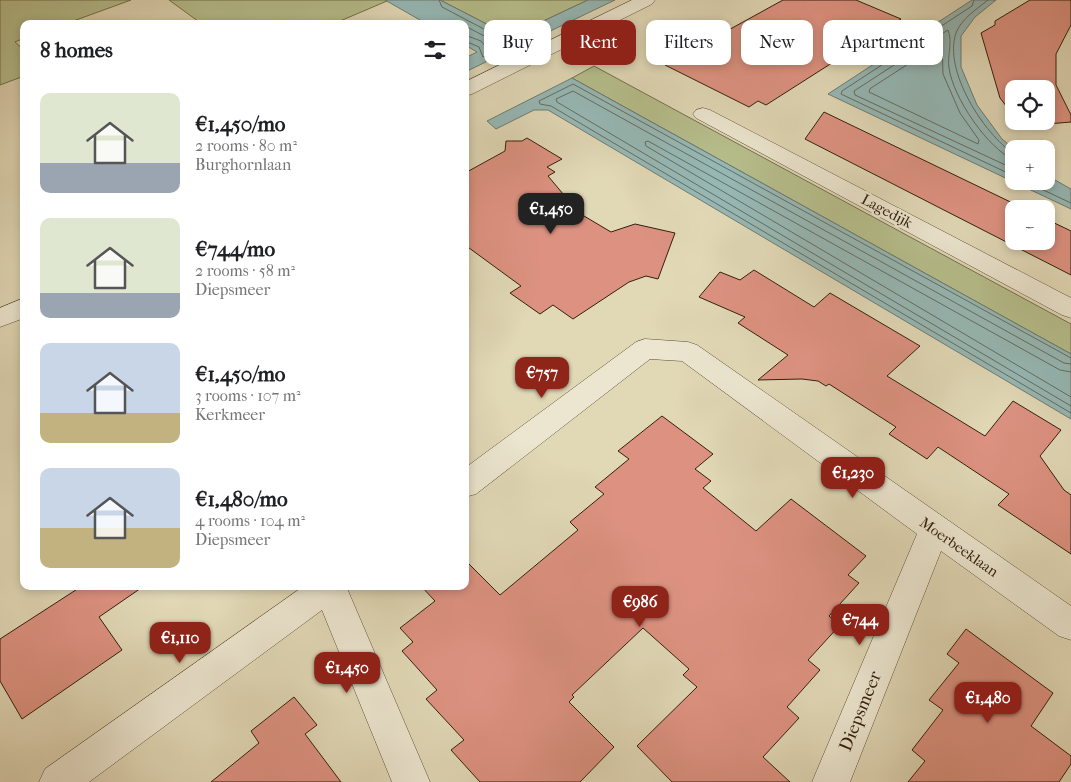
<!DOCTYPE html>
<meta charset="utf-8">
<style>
body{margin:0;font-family:"IM FELL French Canon",serif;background:#f6f6f6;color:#202124;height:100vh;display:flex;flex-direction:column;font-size:19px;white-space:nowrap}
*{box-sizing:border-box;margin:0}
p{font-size:16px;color:#757577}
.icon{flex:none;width:28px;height:28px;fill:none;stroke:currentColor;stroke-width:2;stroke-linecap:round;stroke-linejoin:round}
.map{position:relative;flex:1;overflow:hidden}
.side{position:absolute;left:20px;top:20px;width:449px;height:570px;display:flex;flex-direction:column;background:#fff;border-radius:10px;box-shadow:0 2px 8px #0003}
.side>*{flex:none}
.guide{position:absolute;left:484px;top:20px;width:475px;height:45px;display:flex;gap:10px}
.tools{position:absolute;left:1005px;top:80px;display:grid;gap:10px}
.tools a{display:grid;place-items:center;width:50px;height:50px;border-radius:10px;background:#fff;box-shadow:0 2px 8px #0003;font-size:25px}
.price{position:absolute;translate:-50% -42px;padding:0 11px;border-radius:10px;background:#8f2418;color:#fff;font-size:16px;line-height:32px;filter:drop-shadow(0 1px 2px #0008)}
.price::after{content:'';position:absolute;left:50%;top:30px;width:15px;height:11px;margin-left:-8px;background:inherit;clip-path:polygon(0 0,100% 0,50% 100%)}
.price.active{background:#222;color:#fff}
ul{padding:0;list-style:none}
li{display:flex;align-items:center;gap:15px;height:125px;padding:0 20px}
li span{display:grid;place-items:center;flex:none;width:140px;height:100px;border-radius:10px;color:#555}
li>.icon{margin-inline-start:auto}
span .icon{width:60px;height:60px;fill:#fffc;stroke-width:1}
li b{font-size:21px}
h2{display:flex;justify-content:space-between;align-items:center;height:60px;padding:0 20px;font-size:21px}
.chip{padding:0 18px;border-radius:10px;background:#fff;box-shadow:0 2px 8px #0003;font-size:18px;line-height:45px}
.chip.active{background:#8f2418;color:#fff}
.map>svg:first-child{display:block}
.green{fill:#b6be8c;stroke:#746f4c}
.water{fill:#96b8b5;stroke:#6e7b71}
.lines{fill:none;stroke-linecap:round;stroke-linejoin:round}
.shore{stroke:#646c60;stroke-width:1}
.building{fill:#dd9281;stroke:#33200c}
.minor-casing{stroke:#5e4e36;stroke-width:1}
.tertiary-casing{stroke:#5e4e36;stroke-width:1}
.minor{fill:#ece6d0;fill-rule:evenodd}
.tertiary{fill:#ece6d0;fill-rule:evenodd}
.labels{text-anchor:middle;stroke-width:5;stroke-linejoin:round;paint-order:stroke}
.street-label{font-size:15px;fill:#33200c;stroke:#ece6d0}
.near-street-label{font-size:18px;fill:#33200c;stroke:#ece6d0}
</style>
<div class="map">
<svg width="1071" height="782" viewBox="0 0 1071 782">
<rect width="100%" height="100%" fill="#e1d8b6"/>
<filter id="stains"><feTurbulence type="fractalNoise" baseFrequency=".004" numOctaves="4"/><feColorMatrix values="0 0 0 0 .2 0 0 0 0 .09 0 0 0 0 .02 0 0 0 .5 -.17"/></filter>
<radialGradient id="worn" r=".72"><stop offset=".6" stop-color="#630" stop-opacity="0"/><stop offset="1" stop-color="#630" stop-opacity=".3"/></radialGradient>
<path class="green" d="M 0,0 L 131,0 L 65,24 L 24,24 L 24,38 L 15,42 L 24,50 L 24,76 L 0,85 Z
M 169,0 L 385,0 L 387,1 L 333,24 L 202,24 Z
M 440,0 L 588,0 L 520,32 L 504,33 Z
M 594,66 L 1071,324 L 1071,354 L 572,78 Z"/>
<path class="water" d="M 385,0 L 440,0 L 504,33 L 520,32 L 588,0 L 615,0 L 465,72 L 465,58 L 477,52 L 465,45 L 465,24 L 427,24 Z
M 972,0 L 996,0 L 975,17 L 961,36 L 961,67 L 977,105 L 1002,139 L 1014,149 L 1014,181 L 1046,181 L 1046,175 L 1071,189 L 1071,209 L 828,94 Z
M 572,78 L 1071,354 L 1071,419 L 548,110 L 534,110 L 496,129 L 487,121 Z"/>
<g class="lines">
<path class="shore" d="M 439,0 L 442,7 L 501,38 L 514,37 L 517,40 L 483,57 L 479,47 L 465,41
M 974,0 L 972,6 L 842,91 L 841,94 L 1014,176
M 988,0 C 977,9 961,19 956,33 C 943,71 984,134 1014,154
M 465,26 L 494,41 L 495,44 L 487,48 L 481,41 L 465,35
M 938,45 L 942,46 L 943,74 L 960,113 L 979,140 L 978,144 L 869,92 L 870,89 Z
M 1014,160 C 987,148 953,97 949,68 C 947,55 953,43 948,30 L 854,91 L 855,95 L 1014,169
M 1024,181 L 1071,203
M 1071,358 L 573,84 L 539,101 L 540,104 L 551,106 L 1071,413
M 1071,364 L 1064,363 L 573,91 L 556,99 L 557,102 L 1071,406
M 1071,372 L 1060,370 L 648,141 L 645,142 L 646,146 L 1071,397"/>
</g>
<path class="building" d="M 783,0 L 856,0 L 901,19 L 766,105 L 758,101 L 749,107 L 665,65 Z
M 1030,0 L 1071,0 L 1071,25 L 1056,54 L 1056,85 L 1071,115 L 1071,122 L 1024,126 L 1018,121 L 1046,121 L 1046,89 L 1014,89 L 1014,116 L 1000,98 L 981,33 L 995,25 L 995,21 Z
M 824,112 L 1025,209 L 1014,209 L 1014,241 L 1046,241 L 1046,219 L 1071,231 L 1071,275 L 805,139 Z
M 527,138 L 562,159 L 547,167 L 555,172 L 548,176 L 579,213 L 611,232 L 635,224 L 675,233 L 658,279 L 646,276 L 629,282 L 573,319 L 553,305 L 540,314 L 510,293 L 521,286 L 465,245 L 465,173 L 505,151 L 506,141 L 522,141 Z
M 754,270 L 814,307 L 830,293 L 920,346 L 887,376 L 985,436 L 1013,401 L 1061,430 L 1040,456 L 1064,490 L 1071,495 L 1071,554 L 998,505 L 1009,494 L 938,447 L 927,459 L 889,434 L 896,427 L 829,384 L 826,386 L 818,381 L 802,379 L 758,380 L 788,355 L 738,323 L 745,317 L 699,297 L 720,272 L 740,280 Z
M 662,416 L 713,454 L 695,469 L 711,481 L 703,488 L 756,531 L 791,499 L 866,556 L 848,575 L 859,583 L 829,616 L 840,625 L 808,660 L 820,670 L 787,707 L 799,718 L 763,757 L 790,782 L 672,782 L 637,746 L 697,687 L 683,675 L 689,669 L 643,628 L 572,695 L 574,697 L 569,702 L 614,747 L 580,782 L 480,782 L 451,750 L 464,740 L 426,699 L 437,690 L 402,651 L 413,642 L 400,628 L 435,601 L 421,586 L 465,586 L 465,560 L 500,595 L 578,530 L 570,522 L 604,494 L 595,487 L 629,459 L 618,451 Z
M 82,586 L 144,586 L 99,617 L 122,650 L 22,719 L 0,681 L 0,639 Z
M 966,629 L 1053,693 L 1031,726 L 1071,756 L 1071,764 L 1059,782 L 908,782 L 925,761 L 912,750 L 943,710 L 929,700 L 959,663 L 947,654 Z
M 294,697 L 317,725 L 305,734 L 341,782 L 211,782 L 259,743 L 251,731 Z"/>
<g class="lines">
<g class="minor-casing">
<path id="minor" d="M 703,108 L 710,110 L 1071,298 L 1071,318 L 1062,315 L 696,118 L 693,114 L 696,110 Z
M 645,339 L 688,342 L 697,345 L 1071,606 L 1071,640 L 1059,636 L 941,551 L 850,782 L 812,782 L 917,534 L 682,361 L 650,359 L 476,494 L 465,497 L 465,468 L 636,342 Z
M 304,586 L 346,586 L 430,782 L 392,782 L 322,610 L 89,782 L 39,782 L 45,769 Z"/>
</g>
<g class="tertiary-casing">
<path id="tertiary" d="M 632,0 L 655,0 L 652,4 L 472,94 L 465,96 L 465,82 Z
M 24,298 L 24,318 L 0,327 L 0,308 Z"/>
</g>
<use href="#minor" class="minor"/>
<use href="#tertiary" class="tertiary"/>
</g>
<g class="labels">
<g class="street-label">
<text transform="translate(887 211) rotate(28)" y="5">Lagedijk</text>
<text transform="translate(959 547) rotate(35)" y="5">Moerbeeklaan</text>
</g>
<g class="near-street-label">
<text transform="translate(860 711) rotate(-68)" y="6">Diepsmeer</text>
</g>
</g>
<rect width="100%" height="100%" filter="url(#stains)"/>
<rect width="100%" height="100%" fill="url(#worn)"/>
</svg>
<div class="tools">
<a><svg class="icon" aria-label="locate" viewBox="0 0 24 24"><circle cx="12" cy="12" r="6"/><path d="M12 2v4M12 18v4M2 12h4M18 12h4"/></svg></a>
<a>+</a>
<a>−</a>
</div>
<b class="price active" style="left:551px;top:235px">€1,450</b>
<b class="price" style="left:542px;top:399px">€757</b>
<b class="price" style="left:853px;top:499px">€1,230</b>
<b class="price" style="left:640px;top:628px">€986</b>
<b class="price" style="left:860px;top:646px">€744</b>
<b class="price" style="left:180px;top:664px">€1,110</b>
<b class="price" style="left:347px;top:694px">€1,450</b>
<b class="price" style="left:988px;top:724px">€1,480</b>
<div class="guide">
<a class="chip">Buy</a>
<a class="chip active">Rent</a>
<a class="chip">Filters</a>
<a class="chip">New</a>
<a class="chip">Apartment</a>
</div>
<section class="side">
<h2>8 homes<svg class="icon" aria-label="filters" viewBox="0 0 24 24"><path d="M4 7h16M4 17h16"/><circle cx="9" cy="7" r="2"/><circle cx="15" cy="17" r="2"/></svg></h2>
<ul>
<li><span style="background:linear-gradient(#dfe7d0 70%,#9aa5b1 0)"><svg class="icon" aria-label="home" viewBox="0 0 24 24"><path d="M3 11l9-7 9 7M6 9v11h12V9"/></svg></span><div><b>€1,450/mo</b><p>2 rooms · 80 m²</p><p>Burghornlaan</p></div></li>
<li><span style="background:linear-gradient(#dfe7d0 75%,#9aa5b1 0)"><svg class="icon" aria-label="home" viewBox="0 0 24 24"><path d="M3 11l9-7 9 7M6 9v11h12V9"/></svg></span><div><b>€744/mo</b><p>2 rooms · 58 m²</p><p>Diepsmeer</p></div></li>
<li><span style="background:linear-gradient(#c9d6e8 70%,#c2b280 0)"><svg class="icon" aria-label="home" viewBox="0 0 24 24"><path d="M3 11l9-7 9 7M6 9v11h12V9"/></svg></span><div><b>€1,450/mo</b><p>3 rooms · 107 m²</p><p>Kerkmeer</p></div></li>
<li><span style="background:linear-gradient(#c9d6e8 60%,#c2b280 0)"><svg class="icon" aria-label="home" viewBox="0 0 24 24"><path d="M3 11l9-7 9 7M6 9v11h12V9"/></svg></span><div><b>€1,480/mo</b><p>4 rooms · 104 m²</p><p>Diepsmeer</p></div></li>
</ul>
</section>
</div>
